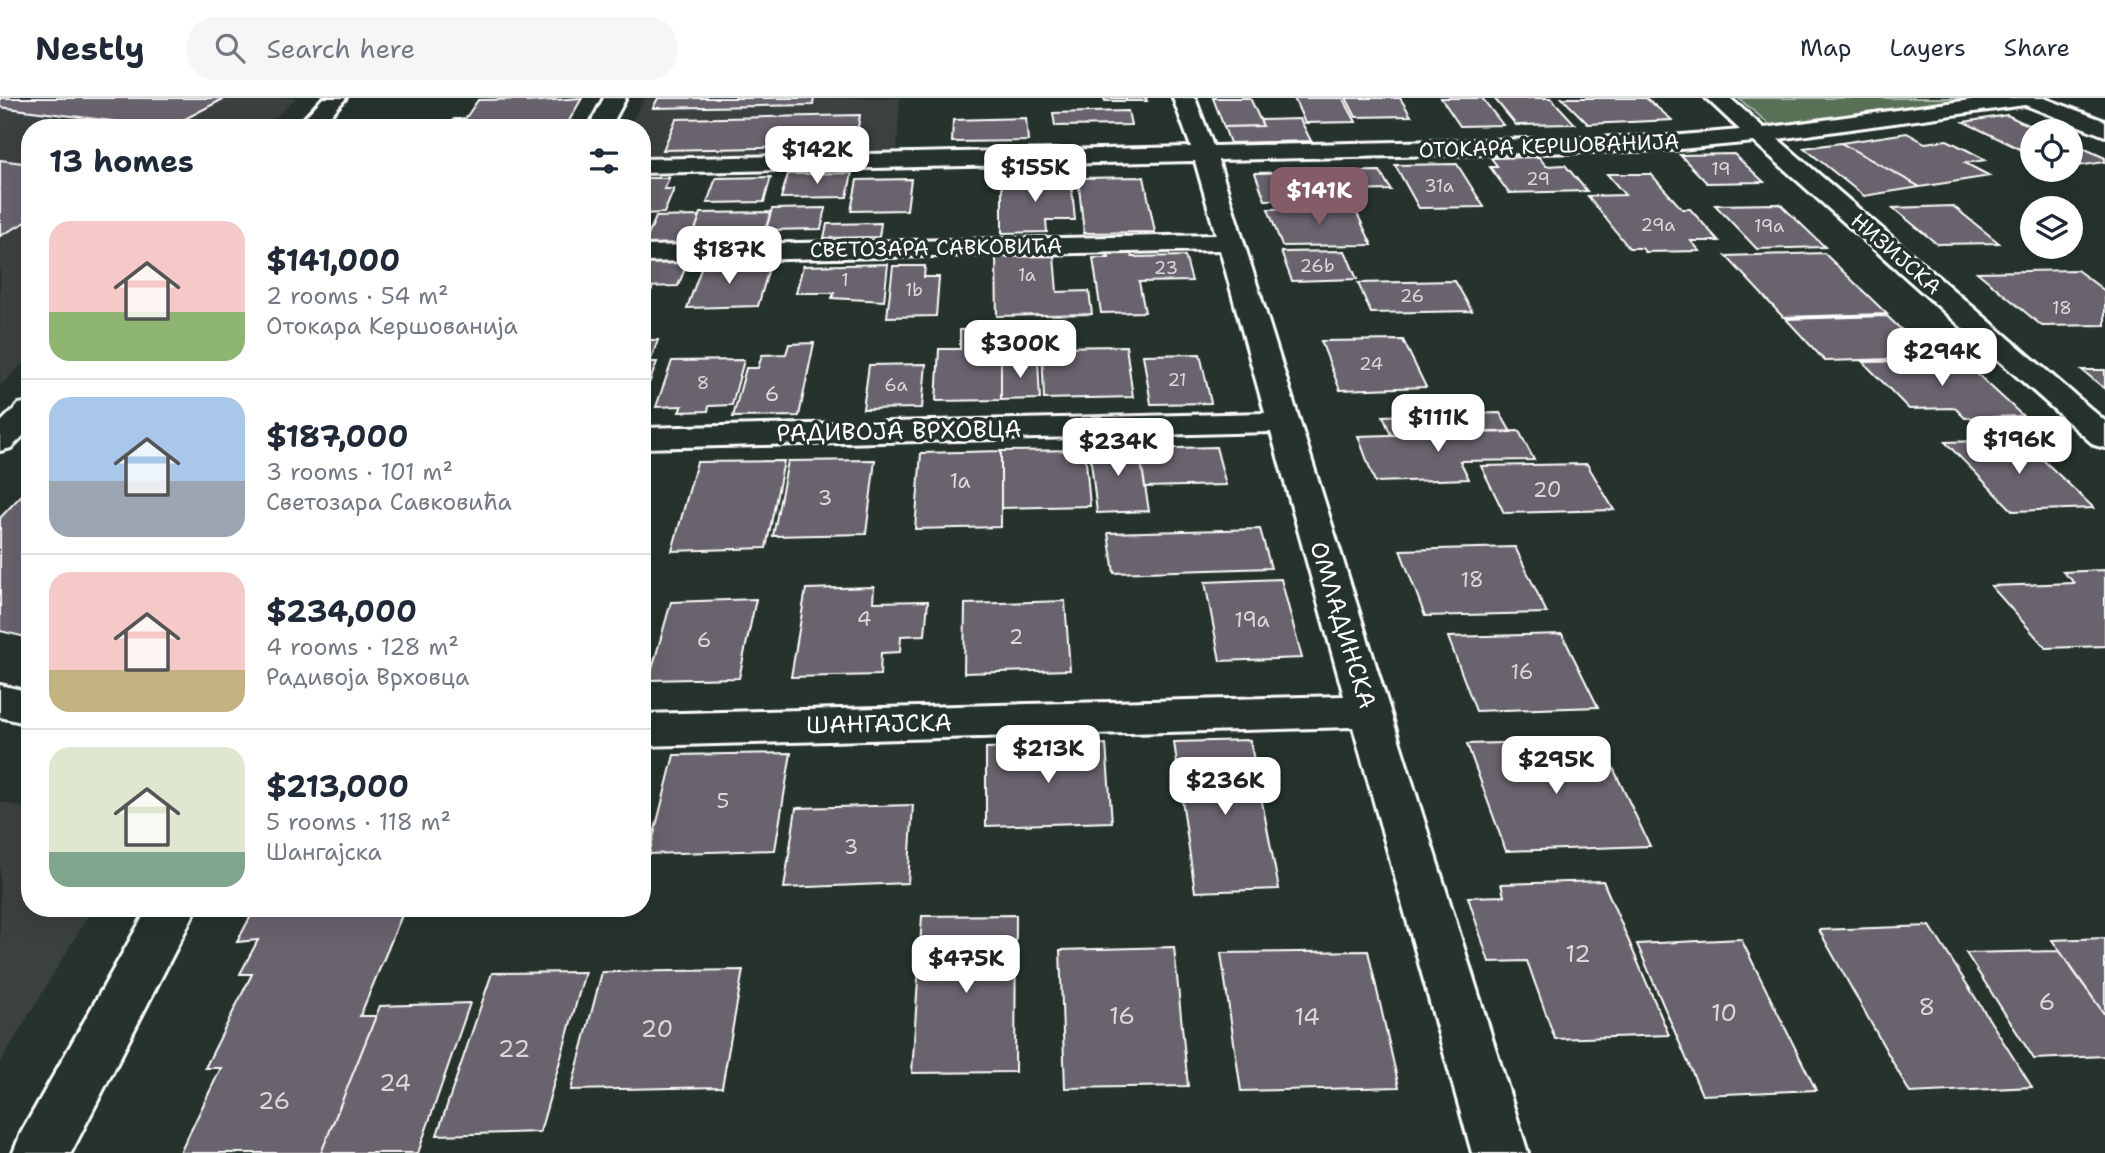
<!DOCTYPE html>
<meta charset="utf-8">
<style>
body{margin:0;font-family:"Shantell Sans",sans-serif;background:#f6f6f7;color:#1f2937;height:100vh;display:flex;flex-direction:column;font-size:26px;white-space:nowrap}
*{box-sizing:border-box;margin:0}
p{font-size:23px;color:#747a83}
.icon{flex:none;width:38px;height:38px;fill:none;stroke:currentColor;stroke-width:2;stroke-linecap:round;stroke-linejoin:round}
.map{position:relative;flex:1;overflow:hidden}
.sheet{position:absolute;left:21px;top:21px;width:630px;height:798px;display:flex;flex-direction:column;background:#fff;border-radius:28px;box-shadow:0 7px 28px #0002}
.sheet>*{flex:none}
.tools{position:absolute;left:2020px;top:21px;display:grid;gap:14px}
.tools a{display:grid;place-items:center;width:63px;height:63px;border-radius:50%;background:#fff;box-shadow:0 7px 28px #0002;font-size:35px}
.price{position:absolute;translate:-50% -60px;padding:0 16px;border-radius:14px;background:#fff;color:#222;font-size:23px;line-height:46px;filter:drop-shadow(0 2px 4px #0008)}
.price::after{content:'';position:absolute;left:50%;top:42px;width:21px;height:16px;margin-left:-10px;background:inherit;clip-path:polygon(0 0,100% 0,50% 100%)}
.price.selected{background:#845c67;color:#fff}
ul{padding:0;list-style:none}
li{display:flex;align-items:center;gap:21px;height:175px;padding:0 28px}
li+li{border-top:2px solid #e0e1e3}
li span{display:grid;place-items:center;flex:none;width:196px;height:140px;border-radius:21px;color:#555}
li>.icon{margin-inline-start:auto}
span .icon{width:84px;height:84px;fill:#fffc;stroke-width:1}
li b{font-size:30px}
h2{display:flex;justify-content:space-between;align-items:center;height:84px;padding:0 28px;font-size:30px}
header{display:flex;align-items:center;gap:42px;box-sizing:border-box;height:98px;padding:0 35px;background:#fff;border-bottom:2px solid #e0e1e3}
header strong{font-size:33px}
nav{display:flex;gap:38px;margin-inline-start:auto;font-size:24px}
.search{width:490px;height:63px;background:#f6f6f7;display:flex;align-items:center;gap:18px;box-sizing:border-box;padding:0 24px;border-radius:28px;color:#747a83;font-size:26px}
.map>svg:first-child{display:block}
.built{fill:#3a4140}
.green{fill:#597156;stroke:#acb8aa;stroke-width:2}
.building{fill:#69636d;stroke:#fff;stroke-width:2}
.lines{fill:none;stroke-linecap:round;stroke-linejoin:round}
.street-casing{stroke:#fff;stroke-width:6}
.street{fill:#26332d;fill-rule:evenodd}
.labels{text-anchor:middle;stroke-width:7;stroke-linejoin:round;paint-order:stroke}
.far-number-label{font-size:18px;fill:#dad8da}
.far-street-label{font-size:21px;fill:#fff;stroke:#26332d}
.number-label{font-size:21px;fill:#dad8da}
.street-label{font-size:24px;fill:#fff;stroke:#26332d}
.near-number-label{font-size:24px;fill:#dad8da}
</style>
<header>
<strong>Nestly</strong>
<div class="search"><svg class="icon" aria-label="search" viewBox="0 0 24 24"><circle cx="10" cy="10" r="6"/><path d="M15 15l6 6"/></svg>Search here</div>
<nav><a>Map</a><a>Layers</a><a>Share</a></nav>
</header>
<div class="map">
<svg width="2105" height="1055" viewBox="0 0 2105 1055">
<rect width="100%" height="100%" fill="#26332d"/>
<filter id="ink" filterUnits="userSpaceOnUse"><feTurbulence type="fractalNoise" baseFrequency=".0143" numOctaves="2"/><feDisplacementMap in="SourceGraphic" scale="14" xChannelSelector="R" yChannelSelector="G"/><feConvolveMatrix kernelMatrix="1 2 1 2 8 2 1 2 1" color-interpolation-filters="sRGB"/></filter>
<g filter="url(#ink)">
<path class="built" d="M 0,0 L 296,0 L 265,30 L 30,30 L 30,259 L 0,288 Z
M 645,0 L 900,0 L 897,52 L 642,58 L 642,30 L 628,30 Z
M 0,704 L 30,711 L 30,810 L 93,810 L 0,965 Z"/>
<path class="green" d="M 1738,0 L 1971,0 L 1770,27 Z"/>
<path class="building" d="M 0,0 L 225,0 L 168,30 L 0,9 Z
M 582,0 L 565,30 L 447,30 L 454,21 L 465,21 L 478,2 L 528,1 L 527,4 Z
M 658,0 L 814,0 L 813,7 L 653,10 Z
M 1104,0 L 1146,0 L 1147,3 L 1105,3 Z
M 1213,0 L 1250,0 L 1263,28 L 1224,29 Z
M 1294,0 L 1343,0 L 1356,24 L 1305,25 Z
M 1346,0 L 1400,0 L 1411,18 L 1356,19 Z
M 1441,0 L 1482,0 L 1503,27 L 1460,28 Z
M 1494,0 L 1551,0 L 1575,26 L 1516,27 Z
M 1562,0 L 1646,0 L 1672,22 L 1588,26 Z
M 1128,13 L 1131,27 L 1055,28 L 1053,15 Z
M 860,17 L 855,48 L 663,52 L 676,21 Z
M 2007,17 L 2036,31 L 2048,33 L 2032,33 L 2032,57 L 1964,24 Z
M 1026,20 L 1028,43 L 952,44 L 953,22 Z
M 1300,21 L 1311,43 L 1230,45 L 1224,29 L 1263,28 L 1260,22 Z
M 1907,35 L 1925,45 L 1947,42 L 1967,52 L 1986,62 L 1965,65 L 1990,78 L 1920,89 L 1841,45 Z
M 2070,44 L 2105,60 L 2105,64 L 2070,69 Z
M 1841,45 L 1920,89 L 1864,98 L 1804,50 Z
M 1734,56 L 1764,84 L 1707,85 L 1680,57 Z
M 1539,59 L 1546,68 L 1565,67 L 1587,93 L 1509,95 L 1490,69 L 1498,69 L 1491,60 Z
M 0,62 L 30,66 L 30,122 L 0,138 Z
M 1457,66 L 1484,109 L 1419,110 L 1395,67 Z
M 1380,73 L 1391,92 L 1349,93 L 1353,100 L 1265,102 L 1255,75 Z
M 852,75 L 847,99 L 781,100 L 788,76 Z
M 1607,76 L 1651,76 L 1682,111 L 1690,111 L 1719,143 L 1691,143 L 1700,153 L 1645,154 L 1642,150 L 1629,150 L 1588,98 L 1625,97 Z
M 771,79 L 764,104 L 707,105 L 716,80 Z
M 1144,79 L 1155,134 L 1084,135 L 1078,80 Z
M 642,80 L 669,80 L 664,91 L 674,91 L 664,115 L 642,116 Z
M 911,81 L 907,112 L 851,113 L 857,82 Z
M 1002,81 L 1071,81 L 1075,122 L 1046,122 L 1047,134 L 1002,135 Z
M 1780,106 L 1825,149 L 1757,151 L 1715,107 Z
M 1953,108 L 1999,145 L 1937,146 L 1893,110 Z
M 1354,109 L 1372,147 L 1282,148 L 1268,111 Z
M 826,110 L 821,131 L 765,132 L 772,111 Z
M 771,114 L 764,139 L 692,140 L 701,115 Z
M 700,118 L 690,146 L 644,147 L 656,119 Z
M 881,125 L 879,139 L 824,140 L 827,126 Z
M 1345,153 L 1357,181 L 1292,183 L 1281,154 Z
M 1108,155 L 1131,155 L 1132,159 L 1185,158 L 1192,183 L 1139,184 L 1145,214 L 1101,215 L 1093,160 L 1109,160 Z
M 1824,155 L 1887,216 L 1783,219 L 1726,158 Z
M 1054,158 L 1057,194 L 1089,193 L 1092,216 L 997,218 L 996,159 Z
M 689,161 L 678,188 L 642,189 L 642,162 Z
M 888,166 L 884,203 L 832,200 L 834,195 L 796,195 L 803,168 Z
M 770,167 L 758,208 L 687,210 L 702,168 Z
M 893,168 L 925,168 L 924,179 L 939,179 L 936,218 L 887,219 Z
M 2077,172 L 2105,193 L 2105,227 L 2042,228 L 1977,174 Z
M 1455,183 L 1472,213 L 1371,215 L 1358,185 Z
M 642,191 L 652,191 L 642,216 Z
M 1887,218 L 1931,260 L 1825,263 L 1786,221 Z
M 992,231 L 991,257 L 1001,257 L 1001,302 L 936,303 L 939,251 L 960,251 L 960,232 Z
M 642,242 L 658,242 L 650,264 L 642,264 Z
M 1403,242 L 1426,289 L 1340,292 L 1321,243 Z
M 814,245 L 799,318 L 733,319 L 746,270 L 758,270 L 762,257 L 786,256 L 789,246 Z
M 1126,248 L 1133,299 L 1044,301 L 1042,249 Z
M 1200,256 L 1211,305 L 1151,306 L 1143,257 Z
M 1038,261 L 1040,301 L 1001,302 L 1001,262 Z
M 744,262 L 732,307 L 709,308 L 708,313 L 679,314 L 682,308 L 656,309 L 672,263 Z
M 1962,262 L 2023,318 L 1965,320 L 1955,310 L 1909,311 L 1863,264 Z
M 642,264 L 657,264 L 642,304 Z
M 926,266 L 922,310 L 863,311 L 869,267 Z
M 2082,272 L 2105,272 L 2105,291 Z
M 1453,305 L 1458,316 L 1500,315 L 1511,334 L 1391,337 L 1383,318 L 1407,317 L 1402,306 Z
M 1519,333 L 1534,362 L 1460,363 L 1469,381 L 1375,384 L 1358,338 Z
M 2022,342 L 2094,410 L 2013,413 L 1945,344 Z
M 1138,344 L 1149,413 L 1097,415 L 1089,346 Z
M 1216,349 L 1226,387 L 1145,389 L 1139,351 Z
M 1085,352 L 1090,408 L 1001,410 L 1001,353 Z
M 1001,353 L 1001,429 L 915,431 L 921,355 Z
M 875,362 L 866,436 L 773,438 L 788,363 Z
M 784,363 L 766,450 L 672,453 L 697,364 Z
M 1587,366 L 1614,412 L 1504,415 L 1481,368 Z
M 30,388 L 30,540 L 0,533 L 0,420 Z
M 1260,431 L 1271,470 L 1114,475 L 1108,435 Z
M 1515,449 L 1547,515 L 1425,518 L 1400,452 Z
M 2105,472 L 2105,548 L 2046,550 L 1991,488 L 2075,485 L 2063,474 Z
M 1281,481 L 1302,560 L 1220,563 L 1205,484 Z
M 874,489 L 873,504 L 928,503 L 925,537 L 901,538 L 900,554 L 881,555 L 880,577 L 791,579 L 806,491 Z
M 756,501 L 739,580 L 649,582 L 671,504 Z
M 1065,503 L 1070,572 L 964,575 L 965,506 Z
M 1562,536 L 1598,609 L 1476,613 L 1448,539 Z
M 1250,642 L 1279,791 L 1195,794 L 1174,644 Z
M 1600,642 L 1650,748 L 1506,753 L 1467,646 Z
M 1106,646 L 1112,724 L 986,728 L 986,650 Z
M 791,655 L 775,752 L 649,756 L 674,657 Z
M 913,707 L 908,785 L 784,790 L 796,710 Z
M 1603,783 L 1669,937 L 1555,941 L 1527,863 L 1489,864 L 1468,799 L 1504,798 L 1501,786 Z
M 255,810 L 405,810 L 360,918 L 376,918 L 321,1055 L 180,1055 L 221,970 L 205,970 L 252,876 L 240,876 L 258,842 L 237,844 Z
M 1016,817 L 1015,974 L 912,975 L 922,818 Z
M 1930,828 L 2032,989 L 1910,995 L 1819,832 Z
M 2105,840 L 2105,917 L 2052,842 Z
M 1741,841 L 1816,992 L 1702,997 L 1637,846 Z
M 1174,849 L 1188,988 L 1065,990 L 1060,852 Z
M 1368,853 L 1399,989 L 1241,993 L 1221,855 Z
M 2059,853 L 2105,917 L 2105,958 L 2034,961 L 1966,855 Z
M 743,872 L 722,989 L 571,992 L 602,874 Z
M 585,874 L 540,1034 L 437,1037 L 492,875 Z
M 470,905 L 418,1055 L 321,1055 L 380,908 Z"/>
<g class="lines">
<g class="street-casing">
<path id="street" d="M 323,0 L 346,0 L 319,30 L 295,30 Z
M 604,0 L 626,0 L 610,30 L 588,30 Z
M 1173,0 L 1195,0 L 1213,48 L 1670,38 L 1740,32 L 1706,0 L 1730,0 L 1764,30 L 1985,0 L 2044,0 L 2105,23 L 2105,38 L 2025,7 L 1778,41 L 2105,323 L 2105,350 L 2094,347 L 1754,44 L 1670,52 L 1218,62 L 1528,1055 L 1472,1055 L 1353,629 L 642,648 L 642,616 L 1344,598 L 1271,334 L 642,350 L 642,330 L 1265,315 L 1220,152 L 642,164 L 642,148 L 1216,137 L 1195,63 L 642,75 L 642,61 L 1191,49 Z
M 30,304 L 30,331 L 11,350 L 0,353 L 0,325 L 19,306 Z
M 0,587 L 30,594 L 30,626 L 0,619 Z
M 148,810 L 197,810 L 71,1055 L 13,1055 L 21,1035 Z"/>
</g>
<use href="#street" class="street"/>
</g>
</g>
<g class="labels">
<g class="far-number-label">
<text x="1721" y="77">19</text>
<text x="1538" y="87">29</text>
<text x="1439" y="94">31a</text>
<text x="1658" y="133">29a</text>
<text x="1769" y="134">19a</text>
<text x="1317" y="174">26b</text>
<text x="1166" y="176">23</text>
<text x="1027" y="183">1a</text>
<text x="845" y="188">1</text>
<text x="914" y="198">1b</text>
<text x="1412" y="204">26</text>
<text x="2062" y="216">18</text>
<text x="1371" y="272">24</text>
<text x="1177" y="288">21</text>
<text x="703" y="291">8</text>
<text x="896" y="293">6a</text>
</g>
<g class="far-street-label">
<text transform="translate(1549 48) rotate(-2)" y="7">ОТОКАРА КЕРШОВАНИЈА</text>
<text transform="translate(936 150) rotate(-1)" y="7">СВЕТОЗАРА САВКОВИЋА</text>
<text transform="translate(1896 156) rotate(41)" y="7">НИЗИЈСКА</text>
</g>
<g class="number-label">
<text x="772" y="303">6</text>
<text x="960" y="390">1a</text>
<text x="1547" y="399">20</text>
<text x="825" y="407">3</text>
<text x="1472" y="489">18</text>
<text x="864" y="528">4</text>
<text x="1252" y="529">19a</text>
<text x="1016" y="546">2</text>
<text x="704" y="549">6</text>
<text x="1522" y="581">16</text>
<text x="723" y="710">5</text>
<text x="851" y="756">3</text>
</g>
<g class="street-label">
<text transform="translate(899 333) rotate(-1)" y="8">РАДИВОЈА ВРХОВЦА</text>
<text transform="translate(1343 527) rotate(73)" y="8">ОМЛАДИНСКА</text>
<text transform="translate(879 626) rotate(-1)" y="8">ШАНГАЈСКА</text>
</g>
<g class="near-number-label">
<text x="1578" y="864">12</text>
<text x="2047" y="912">6</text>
<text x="1927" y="917">8</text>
<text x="1724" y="923">10</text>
<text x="1122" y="926">16</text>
<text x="1307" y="927">14</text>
<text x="657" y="939">20</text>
<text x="514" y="959">22</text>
<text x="395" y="993">24</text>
<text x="274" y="1011">26</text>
</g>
</g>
</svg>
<div class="tools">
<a><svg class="icon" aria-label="locate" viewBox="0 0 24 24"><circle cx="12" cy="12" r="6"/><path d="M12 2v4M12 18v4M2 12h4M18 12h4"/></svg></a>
<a><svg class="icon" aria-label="layers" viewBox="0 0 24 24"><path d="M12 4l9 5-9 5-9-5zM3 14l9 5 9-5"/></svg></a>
</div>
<b class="price" style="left:817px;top:88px">$142K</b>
<b class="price" style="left:1035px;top:106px">$155K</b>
<b class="price selected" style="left:1319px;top:129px">$141K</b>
<b class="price" style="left:729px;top:188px">$187K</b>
<b class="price" style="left:1020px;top:282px">$300K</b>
<b class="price" style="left:1942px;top:290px">$294K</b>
<b class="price" style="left:1438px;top:356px">$111K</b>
<b class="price" style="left:2019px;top:378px">$196K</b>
<b class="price" style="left:1118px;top:380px">$234K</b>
<b class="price" style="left:1048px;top:687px">$213K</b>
<b class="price" style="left:1556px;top:698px">$295K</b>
<b class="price" style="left:1225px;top:719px">$236K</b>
<b class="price" style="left:966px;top:897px">$475K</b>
<section class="sheet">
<h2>13 homes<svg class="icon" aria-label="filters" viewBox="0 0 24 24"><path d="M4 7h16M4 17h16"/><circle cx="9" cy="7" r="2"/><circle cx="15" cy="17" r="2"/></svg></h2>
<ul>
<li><span style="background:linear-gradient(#f6c9c9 65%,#8fb573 0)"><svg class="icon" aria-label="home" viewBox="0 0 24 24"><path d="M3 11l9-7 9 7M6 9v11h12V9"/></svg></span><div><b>$141,000</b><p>2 rooms · 54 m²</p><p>Отокара Кершованија</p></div></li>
<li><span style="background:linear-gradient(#a9c7e8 60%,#9aa5b1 0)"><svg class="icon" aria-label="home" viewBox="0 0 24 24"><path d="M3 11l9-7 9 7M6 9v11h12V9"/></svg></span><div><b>$187,000</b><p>3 rooms · 101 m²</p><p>Светозара Савковића</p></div></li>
<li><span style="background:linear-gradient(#f6c9c9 70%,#c2b280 0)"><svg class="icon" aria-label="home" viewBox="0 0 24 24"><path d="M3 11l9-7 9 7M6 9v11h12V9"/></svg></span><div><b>$234,000</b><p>4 rooms · 128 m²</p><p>Радивоја Врховца</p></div></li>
<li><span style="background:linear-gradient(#dfe7d0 75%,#7fa58c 0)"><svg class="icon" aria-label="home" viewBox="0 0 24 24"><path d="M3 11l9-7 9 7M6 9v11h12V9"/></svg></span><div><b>$213,000</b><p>5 rooms · 118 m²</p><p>Шангајска</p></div></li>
</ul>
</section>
</div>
